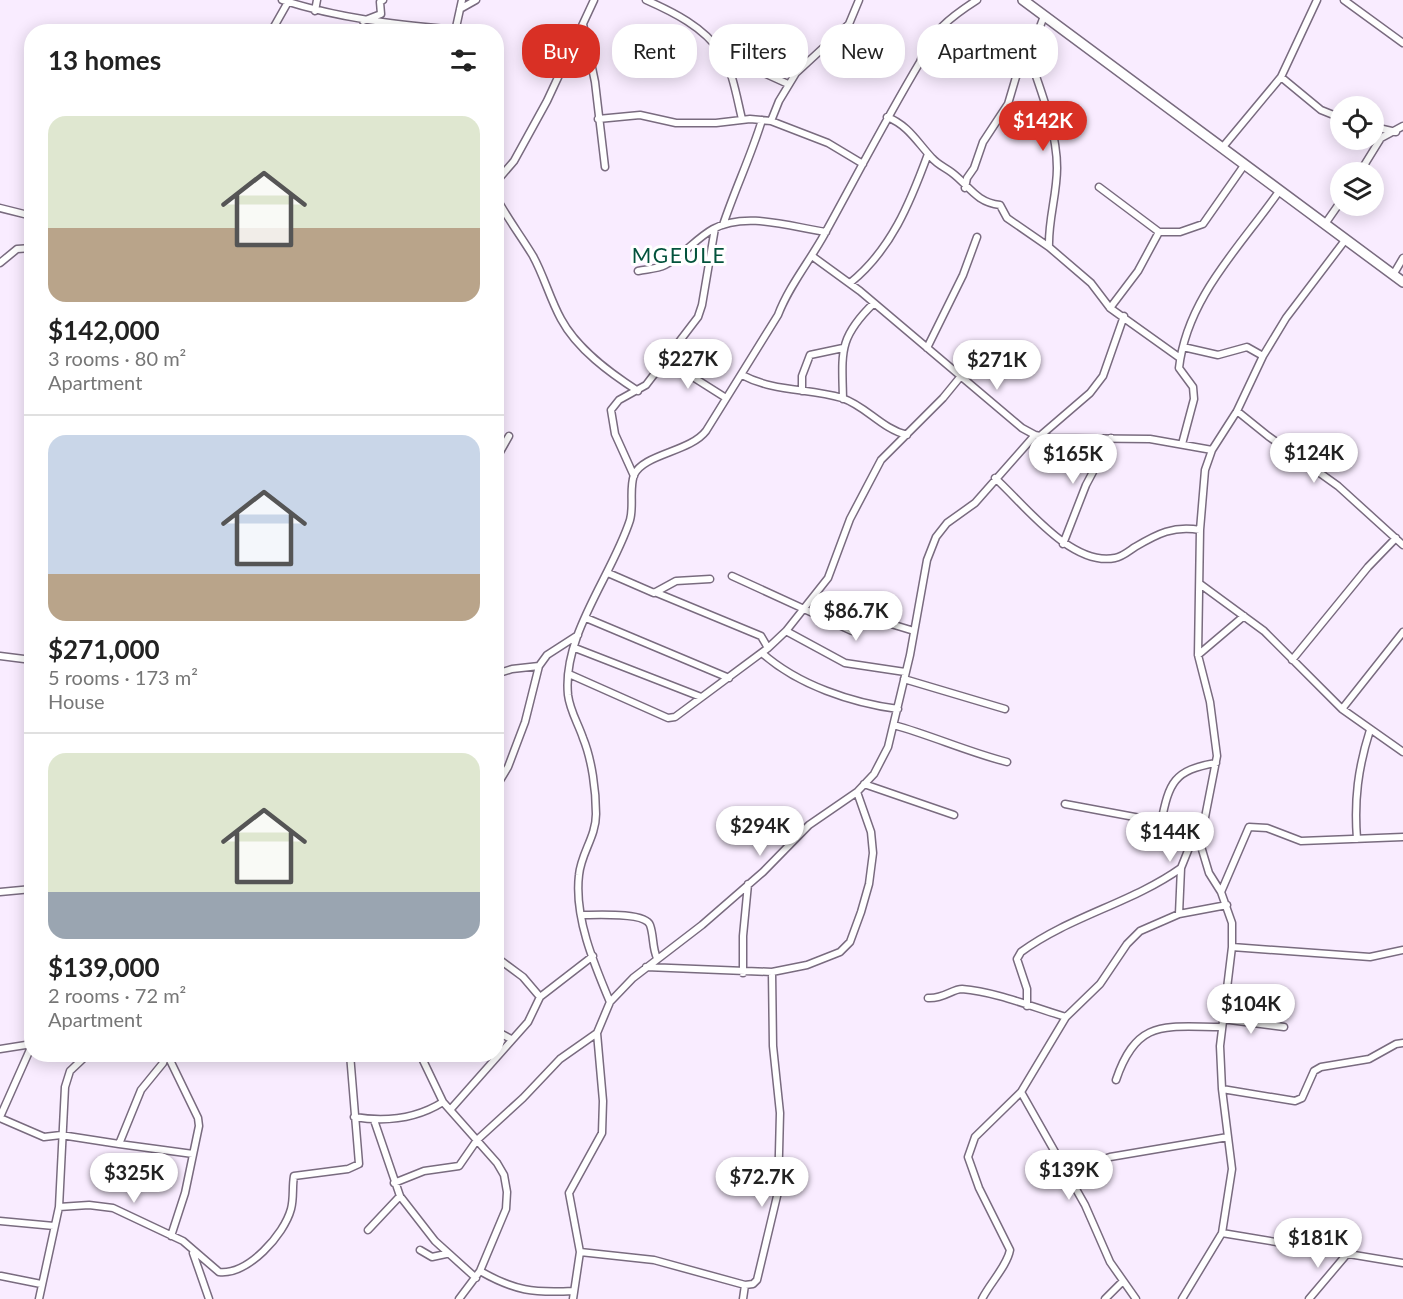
<!DOCTYPE html>
<meta charset="utf-8">
<style>
body{margin:0;font-family:Lato,sans-serif;background:#f2f2f2;color:#222;height:100vh;display:flex;flex-direction:column;font-size:22px;white-space:nowrap}
*{box-sizing:border-box;margin:0}
p{font-size:20px;color:#767676}
.icon{flex:none;width:33px;height:33px;fill:none;stroke:currentColor;stroke-width:2;stroke-linecap:round;stroke-linejoin:round}
.map{position:relative;flex:1;overflow:hidden}
.details{position:absolute;left:24px;top:24px;width:480px;height:1038px;display:flex;flex-direction:column;background:#fff;border-radius:24px;box-shadow:0 3px 15px #0003}
.details>*{flex:none}
.top-card{position:absolute;left:522px;top:24px;width:570px;height:54px;display:flex;gap:12px}
.tools{position:absolute;left:1330px;top:96px;display:grid;gap:12px}
.tools a{display:grid;place-items:center;width:54px;height:54px;border-radius:50%;background:#fff;box-shadow:0 3px 15px #0003;font-size:30px}
.price{position:absolute;translate:-50% -51px;padding:0 14px;border-radius:21px;background:#fff;color:#222;font-size:20px;line-height:39px;filter:drop-shadow(0 2px 3px #0008)}
.price::after{content:'';position:absolute;left:50%;top:36px;width:18px;height:14px;margin-left:-9px;background:inherit;clip-path:polygon(0 0,100% 0,50% 100%)}
.price.current{background:#d93025;color:#fff}
ul{padding:0;list-style:none}
li{display:grid;align-content:center;gap:12px;height:318px;padding:0 24px}
li+li{border-top:2px solid #e0e0e0}
li span{display:grid;place-items:center;height:186px;border-radius:18px;color:#555}
li>.icon{margin-inline-start:auto}
span .icon{width:108px;height:108px;fill:#fffc;stroke-width:1}
li b{font-size:26px}
h2{display:flex;justify-content:space-between;align-items:center;height:72px;padding:0 24px;font-size:26px}
.pill{padding:0 21px;border-radius:24px;background:#fff;box-shadow:0 3px 15px #0003;font-size:21px;line-height:54px}
.pill.current{background:#d93025;color:#fff}
.map>svg:first-child{display:block}
.lines{fill:none;stroke-linecap:round;stroke-linejoin:round}
.minor-casing{stroke:#796b7f;stroke-width:9}
.primary-casing{stroke:#796b7f;stroke-width:12}
.minor{stroke:#fff;stroke-width:6}
.primary{stroke:#fff;stroke-width:9}
.labels{text-anchor:middle;stroke-width:6;stroke-linejoin:round;paint-order:stroke}
.quarter-label{font-size:21px;letter-spacing:1.5px;fill:#03533c;stroke:#fff}
</style>
<div class="map">
<svg width="1403" height="1299" viewBox="0 0 1403 1299">
<rect width="100%" height="100%" fill="#f9ecff"/>
<g class="lines">
<g class="minor-casing">
<path id="minor" d="M 282,0 C 341,19 394,24 455,30
M 646,0 C 673,12 704,27 721,53 C 733,71 737,99 742,119
M 1344,0 L 1403,43
M 460,9 L 476,0
M 315,11 L 317,0
M 363,21 L 381,14 L 380,2 L 383,0
M 583,24 L 595,82 L 605,167
M 271,32 L 288,2
M 455,32 L 462,0
M 722,54 L 788,84
M 1029,56 C 1041,91 1057,131 1057,168 C 1057,195 1048,220 1049,247
M 1281,77 L 1321,110 L 1341,118
M 887,117 C 908,125 917,142 932,158 C 937,164 944,167 951,172 C 969,185 975,202 1000,205 L 1007,218 L 1049,247 L 1091,283 L 1110,308 L 1180,358
M 598,119 L 640,115 L 676,123 L 716,123 L 750,119 L 771,121 L 828,143 L 863,164
M 771,121 L 779,101 L 796,73 L 849,24 L 859,0
M 1374,127 L 1396,132
M 1222,148 L 1281,77 L 1317,0
M 1360,172 L 1381,138 L 1403,126
M 496,182 L 514,161 L 547,101 L 594,0
M 1099,187 L 1159,232 L 1180,232 L 1203,224 L 1245,164
M 965,188 L 967,178 L 974,168 L 983,142 L 1008,104 L 1016,77 L 1029,56 L 1044,16
M 496,197 C 507,218 521,236 533,256 C 544,276 550,299 561,319 C 577,349 610,373 638,391
M 0,208 L 32,216
M 1325,224 L 1341,201
M 723,225 C 735,189 751,156 762,120
M 812,256 L 860,291 L 1022,428 L 1035,435 L 1050,438 L 1150,439 L 1212,450
M 0,263 L 17,249 L 32,248
M 638,271 C 647,269 657,269 665,265 C 683,256 695,239 713,229 C 746,211 791,227 826,232
M 1393,275 L 1403,258
M 850,283 C 891,250 910,203 928,154
M 1110,308 L 1138,271 L 1159,232
M 1183,347 L 1218,355 L 1247,347 L 1263,356
M 927,348 L 963,275 L 977,237
M 666,360 L 726,398
M 742,375 C 774,392 808,388 842,398 C 866,406 882,429 907,435
M 802,391 L 802,376 L 810,355 L 843,348
M 843,399 C 842,352 838,338 874,303
M 1237,411 L 1268,436 L 1338,486 L 1403,545
M 1040,436 L 1090,393 L 1103,376 L 1124,316
M 1182,444 L 1194,399 L 1193,387 L 1179,368 C 1187,297 1241,246 1280,190
M 496,459 L 509,436
M 634,476 L 615,434 L 611,410 L 619,400 L 646,385 L 698,317 L 702,305 L 715,228
M 995,478 C 1024,504 1071,567 1115,558 C 1122,557 1129,551 1135,547 C 1157,534 1174,525 1200,530
M 1063,544 L 1086,485 L 1111,438
M 608,573 L 654,593 L 676,581 L 710,579
M 732,576 L 852,631 L 857,629 L 863,619 L 868,617 L 914,631
M 1200,584 L 1264,631 L 1342,709 L 1403,752
M 657,593 L 761,636 L 768,648
M 586,618 L 729,678
M 786,631 L 845,663 L 905,672
M 575,648 L 701,697
M 762,653 C 798,685 852,703 898,709
M 1198,655 L 1244,616
M 0,656 L 32,660
M 1292,660 L 1368,567 L 1396,538
M 496,674 L 512,669 L 539,666
M 569,674 L 668,718 L 675,717 L 768,648 L 786,631 L 828,578 L 850,519 L 881,460 L 943,398 L 961,376
M 904,679 L 1005,709
M 1342,709 L 1403,632
M 894,725 C 933,736 968,752 1007,762
M 864,784 L 954,815
M 496,787 L 508,767 L 525,722 L 539,666 L 547,655 L 578,635
M 1065,804 L 1156,821 L 1194,834
M 1161,823 C 1169,782 1174,770 1216,763
M 1357,839 C 1354,800 1358,768 1370,730
M 0,892 L 32,889
M 1221,892 L 1249,827 L 1267,828 L 1301,841 L 1403,837
M 1179,914 L 1181,868 L 1195,833
M 582,915 C 596,915 645,912 650,925 C 654,936 652,947 657,958
M 1232,947 L 1370,957 L 1403,950
M 496,957 L 523,977 L 540,997
M 646,967 L 772,972 L 807,965 L 840,952 L 850,942 L 861,912 L 869,884 L 873,853 L 871,832 L 857,792
M 743,973 L 743,936 L 748,884
M 928,998 C 944,999 952,989 962,989 C 997,992 1032,1007 1066,1017
M 610,1002 C 594,964 574,917 579,875 C 581,853 596,837 596,814 C 596,791 592,760 583,738 C 578,723 570,711 568,695 C 562,635 612,576 630,520 C 634,506 629,489 634,475 C 643,454 690,452 706,431 L 778,315 C 789,286 809,262 824,235 C 856,177 886,119 920,62 C 929,33 952,16 977,0
M 1027,1006 L 1027,989 L 1017,959 L 1021,952 C 1070,916 1132,903 1181,868
M 1222,1019 L 1284,1027
M 496,1031 L 511,1039
M 0,1049 L 32,1044
M 167,1054 L 198,1118 L 199,1126 L 185,1193 L 171,1236
M 420,1054 L 443,1102 L 497,1163 L 504,1175 L 507,1192 L 506,1209 L 480,1271 L 459,1299
M 1116,1080 C 1137,1018 1165,1027 1222,1027
M 1222,1089 L 1295,1101 L 1302,1098 L 1314,1071 L 1321,1067 L 1369,1059 L 1396,1044 L 1403,1043
M 1021,1092 L 1085,1205 L 1110,1262 L 1136,1299
M 450,1110 L 528,1022 L 540,997 L 593,956
M 0,1117 L 32,1045
M 354,1117 C 385,1122 416,1119 443,1102
M 0,1118 L 44,1137 L 61,1135 L 119,1144 L 141,1090 L 163,1063 L 166,1054
M 374,1120 L 400,1196 L 435,1241 L 476,1278
M 119,1144 L 193,1154
M 1066,1171 L 1110,1157 L 1228,1137
M 394,1183 L 424,1171 L 459,1166 L 477,1140 L 523,1098 L 560,1059 L 597,1033
M 59,1207 L 89,1205 L 113,1208 L 183,1241 L 219,1272 C 248,1275 284,1235 291,1209 C 294,1198 292,1187 294,1176 L 348,1169 L 359,1164 L 350,1054
M 0,1221 L 54,1226
M 368,1230 L 400,1196
M 1222,1233 L 1403,1263
M 420,1250 L 432,1257 L 446,1254
M 580,1252 L 654,1260 L 745,1285 L 753,1284 L 757,1280 L 778,1192 L 780,1113 L 773,1046 L 772,972
M 193,1253 L 209,1299
M 480,1271 C 515,1291 533,1293 573,1291
M 1,1276 L 41,1284
M 39,1299 L 59,1207 L 65,1087 L 70,1071 L 88,1054
M 573,1299 L 580,1252 L 569,1193 L 602,1133 L 603,1101 L 597,1033 L 610,1002 L 633,978 L 702,925 L 763,872 L 809,825 L 857,792 L 874,774 L 888,747 L 910,655 L 927,560 L 936,537 L 947,523 L 975,503 L 1035,435
M 743,1299 L 745,1285
M 982,1299 C 990,1283 1007,1266 1010,1250 L 979,1188 L 968,1157 L 975,1137 L 1021,1092 L 1066,1017 L 1100,984 L 1127,944 L 1140,931 L 1179,914 L 1227,905
M 1105,1299 L 1123,1281
M 1182,1299 L 1222,1233 L 1232,1169 L 1222,1089 L 1220,1046 L 1232,947 L 1232,923 L 1221,892 L 1209,873 L 1200,843 L 1217,756 L 1210,702 L 1198,655 L 1200,530 L 1205,470 L 1212,450 L 1237,411 L 1263,356 L 1286,318 L 1346,239
M 1309,1299 L 1347,1254"/>
</g>
<g class="primary-casing">
<path id="primary" d="M 1023,0 L 1403,282"/>
</g>
<use href="#minor" class="minor"/>
<use href="#primary" class="primary"/>
</g>
<g class="labels">
<g class="quarter-label">
<text x="679" y="263">MGEULE</text>
</g>
</g>
</svg>
<div class="tools">
<a><svg class="icon" aria-label="locate" viewBox="0 0 24 24"><circle cx="12" cy="12" r="6"/><path d="M12 2v4M12 18v4M2 12h4M18 12h4"/></svg></a>
<a><svg class="icon" aria-label="layers" viewBox="0 0 24 24"><path d="M12 4l9 5-9 5-9-5zM3 14l9 5 9-5"/></svg></a>
</div>
<b class="price current" style="left:1043px;top:152px">$142K</b>
<b class="price" style="left:688px;top:390px">$227K</b>
<b class="price" style="left:997px;top:391px">$271K</b>
<b class="price" style="left:1314px;top:484px">$124K</b>
<b class="price" style="left:1073px;top:485px">$165K</b>
<b class="price" style="left:856px;top:642px">$86.7K</b>
<b class="price" style="left:760px;top:857px">$294K</b>
<b class="price" style="left:1170px;top:863px">$144K</b>
<b class="price" style="left:1251px;top:1035px">$104K</b>
<b class="price" style="left:1069px;top:1201px">$139K</b>
<b class="price" style="left:134px;top:1204px">$325K</b>
<b class="price" style="left:762px;top:1208px">$72.7K</b>
<b class="price" style="left:1318px;top:1269px">$181K</b>
<div class="top-card">
<a class="pill current">Buy</a>
<a class="pill">Rent</a>
<a class="pill">Filters</a>
<a class="pill">New</a>
<a class="pill">Apartment</a>
</div>
<section class="details">
<h2>13 homes<svg class="icon" aria-label="filters" viewBox="0 0 24 24"><path d="M4 7h16M4 17h16"/><circle cx="9" cy="7" r="2"/><circle cx="15" cy="17" r="2"/></svg></h2>
<ul>
<li><span style="background:linear-gradient(#dfe7d0 60%,#b9a48a 0)"><svg class="icon" aria-label="home" viewBox="0 0 24 24"><path d="M3 11l9-7 9 7M6 9v11h12V9"/></svg></span><div><b>$142,000</b><p>3 rooms · 80 m²</p><p>Apartment</p></div></li>
<li><span style="background:linear-gradient(#c9d6e8 75%,#b9a48a 0)"><svg class="icon" aria-label="home" viewBox="0 0 24 24"><path d="M3 11l9-7 9 7M6 9v11h12V9"/></svg></span><div><b>$271,000</b><p>5 rooms · 173 m²</p><p>House</p></div></li>
<li><span style="background:linear-gradient(#dfe7d0 75%,#9aa5b1 0)"><svg class="icon" aria-label="home" viewBox="0 0 24 24"><path d="M3 11l9-7 9 7M6 9v11h12V9"/></svg></span><div><b>$139,000</b><p>2 rooms · 72 m²</p><p>Apartment</p></div></li>
</ul>
</section>
</div>
